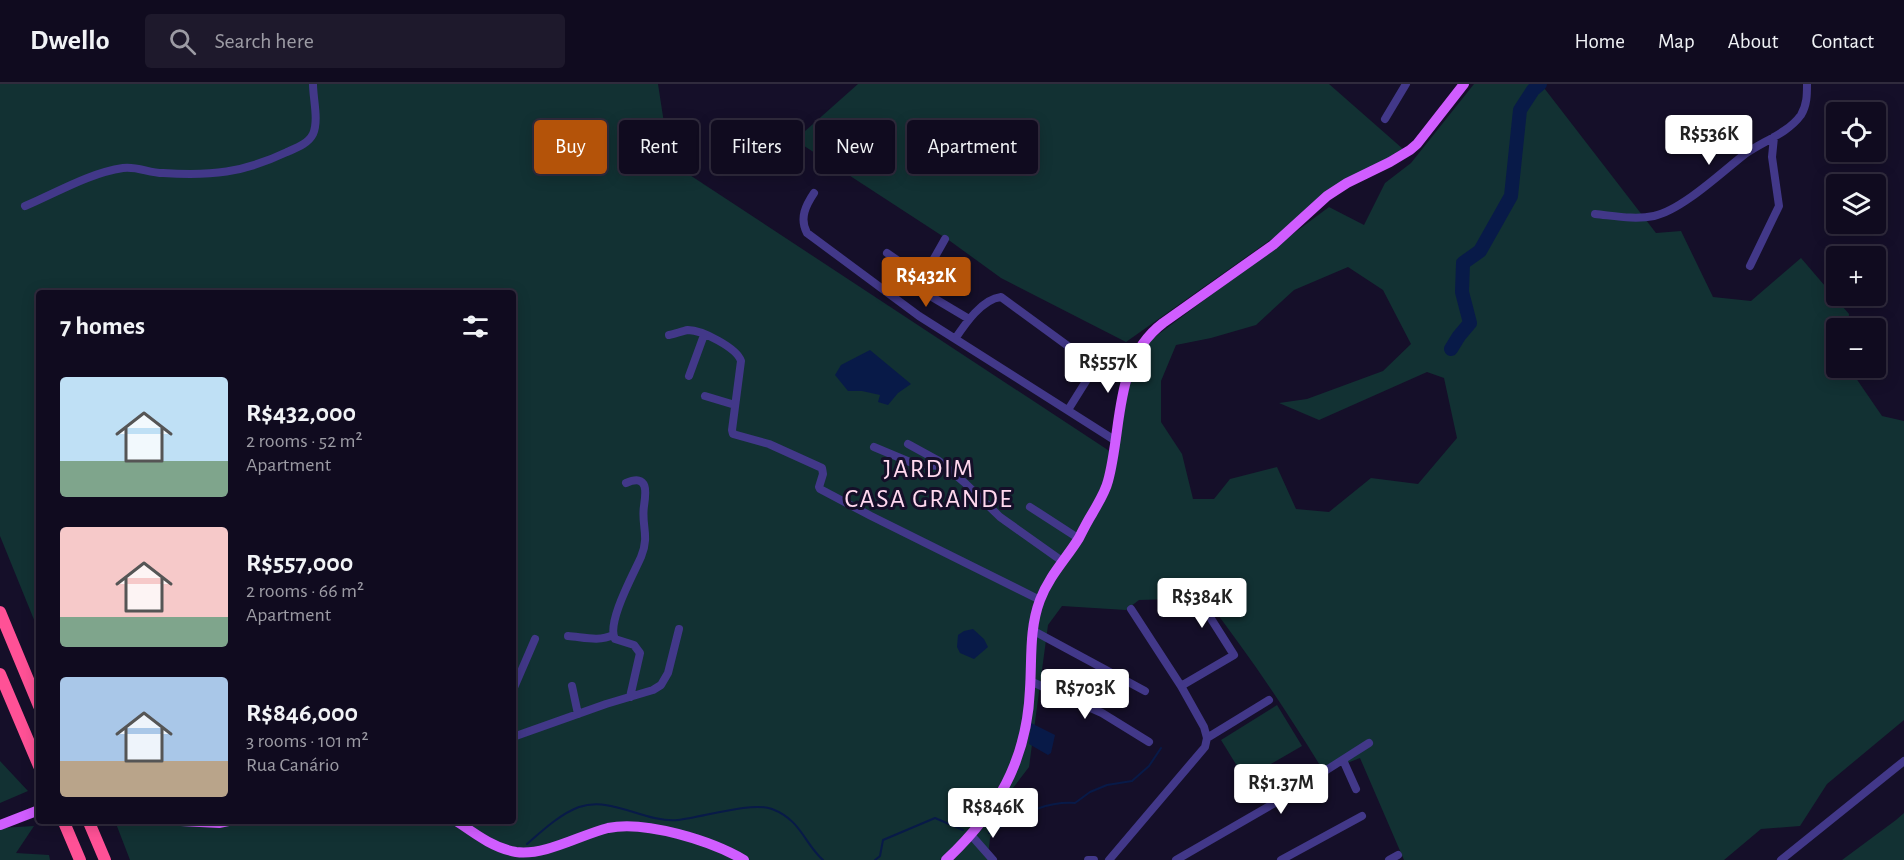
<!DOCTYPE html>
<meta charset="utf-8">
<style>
body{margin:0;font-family:"Alegreya Sans",sans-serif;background:#1e192c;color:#f1f3f6;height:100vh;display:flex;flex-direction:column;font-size:22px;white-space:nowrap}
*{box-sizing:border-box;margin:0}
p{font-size:20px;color:#9c9ba4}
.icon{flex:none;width:33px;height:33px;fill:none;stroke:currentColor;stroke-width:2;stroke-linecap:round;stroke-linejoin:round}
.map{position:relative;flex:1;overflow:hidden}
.sheet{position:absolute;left:36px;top:206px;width:480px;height:534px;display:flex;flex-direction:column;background:#100b1f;border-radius:6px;box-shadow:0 3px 15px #0003,0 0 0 2px #302b3d}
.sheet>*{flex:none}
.top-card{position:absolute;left:534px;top:36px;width:570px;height:54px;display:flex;gap:12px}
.controls{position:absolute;left:1826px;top:18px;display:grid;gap:12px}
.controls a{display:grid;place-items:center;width:60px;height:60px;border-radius:6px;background:#100b1f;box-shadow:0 3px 15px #0003,0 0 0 2px #302b3d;font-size:30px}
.price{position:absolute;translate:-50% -51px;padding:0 14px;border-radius:6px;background:#fff;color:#222;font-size:20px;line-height:39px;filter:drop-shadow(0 2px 3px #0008)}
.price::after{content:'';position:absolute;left:50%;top:36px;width:18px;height:14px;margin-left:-9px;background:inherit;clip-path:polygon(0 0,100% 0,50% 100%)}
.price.active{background:#b45309;color:#fff}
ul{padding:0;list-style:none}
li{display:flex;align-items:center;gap:18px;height:150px;padding:0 24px}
li span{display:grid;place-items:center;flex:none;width:168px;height:120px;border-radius:6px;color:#555}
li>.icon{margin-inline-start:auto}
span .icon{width:72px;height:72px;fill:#fffc;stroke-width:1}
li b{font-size:26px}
h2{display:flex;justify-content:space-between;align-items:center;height:72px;padding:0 24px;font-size:26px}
.chip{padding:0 21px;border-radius:6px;background:#100b1f;box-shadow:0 3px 15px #0003,0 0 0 2px #302b3d;font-size:21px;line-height:54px}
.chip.active{background:#b45309;color:#fff}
header{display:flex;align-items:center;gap:36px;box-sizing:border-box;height:84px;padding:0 30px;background:#100b1f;border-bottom:2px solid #302b3d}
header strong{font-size:28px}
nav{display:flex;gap:33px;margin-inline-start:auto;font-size:21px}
.search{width:420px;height:54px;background:#1e192c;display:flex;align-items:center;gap:15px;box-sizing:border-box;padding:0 21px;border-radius:6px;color:#9c9ba4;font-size:22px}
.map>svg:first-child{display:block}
.green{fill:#123133;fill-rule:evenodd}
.water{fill:#081a48}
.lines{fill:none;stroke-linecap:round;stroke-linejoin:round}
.stream{stroke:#081a48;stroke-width:2}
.river{stroke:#081a48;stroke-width:14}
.minor{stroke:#423889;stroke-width:8}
.major{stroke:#d05dff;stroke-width:10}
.highway{stroke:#ff5196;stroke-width:12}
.labels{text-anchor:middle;stroke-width:6;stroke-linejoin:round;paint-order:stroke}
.quarter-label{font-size:26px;letter-spacing:1.5px;fill:#ffd8ee;stroke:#150f29}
</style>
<header>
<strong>Dwello</strong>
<div class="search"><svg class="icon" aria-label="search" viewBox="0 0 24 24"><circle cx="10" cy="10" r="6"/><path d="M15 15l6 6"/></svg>Search here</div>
<nav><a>Home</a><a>Map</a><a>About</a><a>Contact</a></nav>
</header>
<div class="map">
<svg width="1904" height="776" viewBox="0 0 1904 776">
<rect width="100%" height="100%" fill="#150f29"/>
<path class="green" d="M 0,0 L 658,0 L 670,78 L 1117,372 L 1131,287 L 1148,258 L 1329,123 L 1364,141 L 1385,99 L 1411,79 L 1474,0 L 1541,0 L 1656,149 L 1681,147 L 1713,213 L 1751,217 L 1801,174 L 1849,230 L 1848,244 L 1836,244 L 1836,284 L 1849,284 L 1882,332 L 1904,337 L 1904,636 L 1827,700 L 1800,742 L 1761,745 L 1724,776 L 1404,776 L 1360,674 L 1324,688 C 1287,627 1249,571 1205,514 L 1139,516 L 1126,526 L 1062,522 L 1048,541 L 1029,683 L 1013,704 L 990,754 L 988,772 L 991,776 L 130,776 L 115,737 L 513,736 L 513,208 L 39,208 L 39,548 L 0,452 ZM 1348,183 L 1383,206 L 1411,260 L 1383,287 L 1307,315 L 1279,319 L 1319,336 L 1427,288 L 1444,294 L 1457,354 L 1418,400 L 1371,394 L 1329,428 L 1296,425 L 1277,383 L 1230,395 L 1214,415 L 1193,415 L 1182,370 L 1161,338 L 1161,297 L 1176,261 L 1211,254 L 1256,241 L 1294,206 Z
M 858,0 L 1329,0 L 1403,65 L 1300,135 L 1126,258 L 1001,194 L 950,157 L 795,56 Z
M 1277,621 L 1302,662 L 1245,695 L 1221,656 Z
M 0,677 L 28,707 L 0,719 Z
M 1904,729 L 1904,776 L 1842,776 L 1896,736 Z
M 34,742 L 16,769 L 49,771 L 50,776 L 0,776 L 0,744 Z"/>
<path class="water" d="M 870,266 L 911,300 L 898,309 L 888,321 L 878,318 L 880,311 L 862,307 L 848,307 L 835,291 L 841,281 Z
M 973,545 L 984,555 L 988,563 L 974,575 L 960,569 L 957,563 L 958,551 L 964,547 Z
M 1031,639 L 1055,651 L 1051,669 L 1048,671 L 1029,660 Z"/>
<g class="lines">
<path class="stream" d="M 989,749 C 1018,734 1041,717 1075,719 L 1090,708 L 1107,701 L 1132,697 L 1149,682 L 1161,664
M 527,760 C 542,747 560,730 579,723 C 613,712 644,739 678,736 C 701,734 751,717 772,725 C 801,736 804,759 823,776
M 875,776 L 880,772 L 883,756 L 935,734 L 963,746"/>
<path class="river" d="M 1451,265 L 1459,252 L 1470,239 L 1462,208 L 1463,179 L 1480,167 L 1511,112 L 1520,26 L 1533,6 L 1540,0"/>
<path class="minor" d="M 1385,35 L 1406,0
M 814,109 C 806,121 799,134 807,149 L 919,232 L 1116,357
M 25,122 C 56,109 89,89 123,84 C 137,82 149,89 163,89 C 211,92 243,89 287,68 C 296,64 308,60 313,50 C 319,36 313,15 313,0
M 1595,130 C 1615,132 1635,136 1654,132 C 1682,126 1722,88 1745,70 C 1763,57 1787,50 1801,31 C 1807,21 1807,11 1807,0
M 887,169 L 923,194 L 945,155
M 1750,182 L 1779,122 L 1772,73 L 1774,53
M 923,194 L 920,202 L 927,210 L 969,235
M 669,251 C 675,250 682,247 688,246 C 702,246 737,264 741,277 L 732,346 L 733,350 L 769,360 L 822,384 L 823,390 L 819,403 L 820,405 L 871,432 L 1040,516
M 955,255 C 965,240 982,215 1001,213 L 1083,273
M 689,292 L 704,251
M 705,312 L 735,321
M 1068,326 L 1088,294
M 908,360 L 939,377 L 965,399 L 1000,433 L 1062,477
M 874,363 L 917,381 L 944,382
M 626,399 C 649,389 646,409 644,422 C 641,441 650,452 641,473 C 634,489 606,539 615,555 L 634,561 L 640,569 L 630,613
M 1030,423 L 1078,454
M 1032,546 L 1145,607
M 568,552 C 583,553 599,558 613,551
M 1030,597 L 1102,629 L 1149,658
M 572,602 L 578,630
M 1181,602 L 1234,571 L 1196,511
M 513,606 L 535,555
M 513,653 L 606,620 L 653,606 L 661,601 L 668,589 L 679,545
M 1207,654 L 1269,616
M 1343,676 L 1356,705
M 971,751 L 993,776
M 1088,776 L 1094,776
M 1109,776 L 1205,663 L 1207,654 L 1204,643 L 1181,602 L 1131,525
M 1176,776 L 1273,720 L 1369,659
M 1281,776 L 1362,732
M 1389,776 L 1398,771
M 1781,776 L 1904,677"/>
<path class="major" d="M 162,736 L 219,739 L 233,736
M 455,736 C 474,749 493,764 516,768 C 545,772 580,751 608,744 C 645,736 712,757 744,776
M 0,741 L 39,726
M 946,776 C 997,728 1027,677 1030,605 C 1032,575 1029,545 1040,516 C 1049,492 1066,475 1079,454 C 1083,446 1087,438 1092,430 C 1098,419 1105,409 1108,397 C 1123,342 1113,277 1163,239 L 1273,161 L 1327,112 L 1347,99 L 1390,78 L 1410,66 L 1417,60 L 1464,0"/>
<path class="highway" d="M 0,528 L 39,622
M 0,590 L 39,682
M 63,736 L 80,776
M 88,736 L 105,776"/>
</g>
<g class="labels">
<g class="quarter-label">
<text x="929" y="393">JARDIM<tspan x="929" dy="30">CASA GRANDE</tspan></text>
</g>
</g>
</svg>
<div class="controls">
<a><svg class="icon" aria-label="locate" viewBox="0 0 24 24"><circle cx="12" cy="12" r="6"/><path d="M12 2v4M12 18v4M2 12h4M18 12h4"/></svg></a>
<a><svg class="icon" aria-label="layers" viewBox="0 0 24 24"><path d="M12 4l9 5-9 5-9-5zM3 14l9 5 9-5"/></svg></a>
<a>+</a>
<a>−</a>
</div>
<b class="price" style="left:1709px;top:82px">R$536K</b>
<b class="price active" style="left:926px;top:224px">R$432K</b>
<b class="price" style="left:1108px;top:310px">R$557K</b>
<b class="price" style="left:1202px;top:545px">R$384K</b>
<b class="price" style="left:1085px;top:636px">R$703K</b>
<b class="price" style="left:1281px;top:731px">R$1.37M</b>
<b class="price" style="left:993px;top:755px">R$846K</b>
<div class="top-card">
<a class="chip active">Buy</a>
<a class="chip">Rent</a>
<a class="chip">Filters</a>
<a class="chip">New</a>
<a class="chip">Apartment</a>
</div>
<section class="sheet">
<h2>7 homes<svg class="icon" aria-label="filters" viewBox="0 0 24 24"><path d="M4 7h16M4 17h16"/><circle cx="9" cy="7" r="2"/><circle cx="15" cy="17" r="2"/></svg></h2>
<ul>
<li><span style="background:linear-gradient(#bfe0f5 70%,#7fa58c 0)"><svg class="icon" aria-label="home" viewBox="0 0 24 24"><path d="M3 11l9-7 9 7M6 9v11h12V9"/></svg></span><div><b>R$432,000</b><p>2 rooms · 52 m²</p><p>Apartment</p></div></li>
<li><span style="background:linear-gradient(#f6c9c9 75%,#7fa58c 0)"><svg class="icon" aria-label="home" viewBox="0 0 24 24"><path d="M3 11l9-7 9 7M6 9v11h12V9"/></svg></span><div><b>R$557,000</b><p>2 rooms · 66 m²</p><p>Apartment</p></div></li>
<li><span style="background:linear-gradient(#a9c7e8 70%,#b9a48a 0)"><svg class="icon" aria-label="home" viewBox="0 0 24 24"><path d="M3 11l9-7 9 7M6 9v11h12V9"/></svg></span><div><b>R$846,000</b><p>3 rooms · 101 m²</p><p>Rua Canário</p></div></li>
</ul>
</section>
</div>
